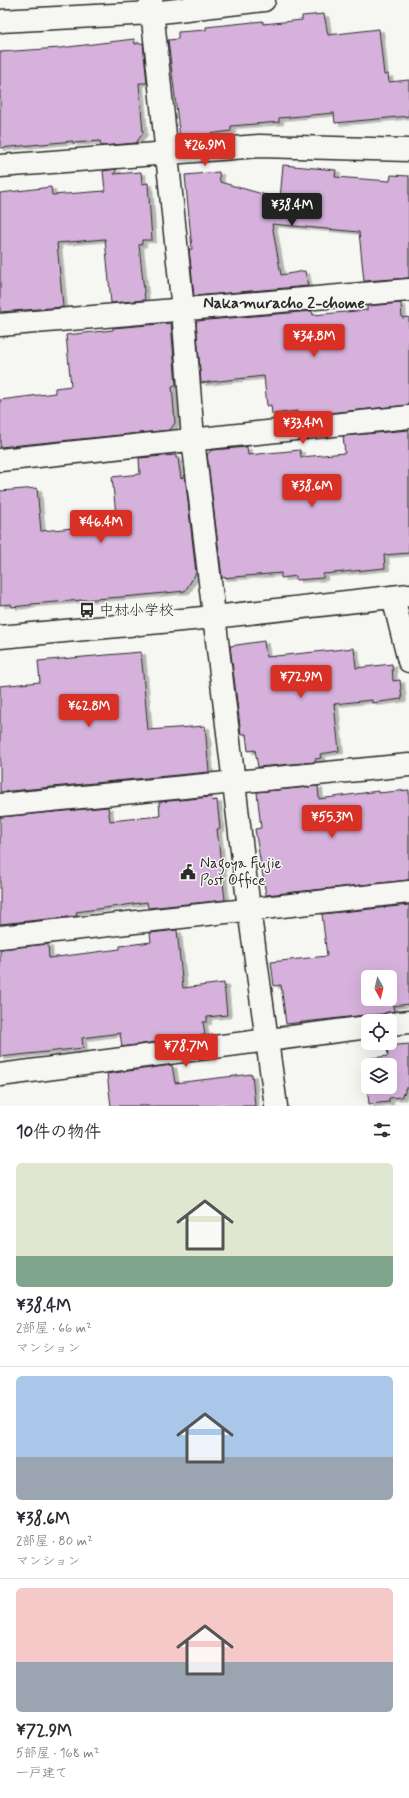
<!DOCTYPE html>
<html lang="ja">
<meta charset="utf-8">
<style>
body{margin:0;font-family:Mynerve,"Klee One",sans-serif;background:#f7f7f7;color:#2b2b33;height:100vh;display:flex;flex-direction:column;font-size:15px;white-space:nowrap}
*{box-sizing:border-box;margin:0}
p{font-size:13px;color:#7c7c81}
.icon{flex:none;width:22px;height:22px;fill:none;stroke:currentColor;stroke-width:2;stroke-linecap:round;stroke-linejoin:round}
.map{position:relative;height:1106px;overflow:hidden}
.drawer{display:flex;flex-direction:column;background:#fff;flex:1}
.drawer>*{flex:none}
.needle{width:26px;rotate:172deg}
.buttons{position:absolute;left:361px;top:970px;display:grid;gap:8px}
.buttons a{display:grid;place-items:center;width:36px;height:36px;border-radius:6px;background:#fff;box-shadow:0 4px 16px #0002;font-size:20px}
.price{position:absolute;translate:-50% -34px;padding:0 9px;border-radius:4px;background:#d93025;color:#fff;font-size:13px;line-height:26px;filter:drop-shadow(0 1px 2px #0008)}
.price::after{content:'';position:absolute;left:50%;top:24px;width:12px;height:9px;margin-left:-6px;background:inherit;clip-path:polygon(0 0,100% 0,50% 100%)}
.price.current{background:#222;color:#fff}
ul{padding:0;list-style:none}
li{display:grid;align-content:center;gap:8px;height:212px;padding:0 16px}
li+li{border-top:1px solid #e1e1e2}
li span{display:grid;place-items:center;height:124px;border-radius:6px;color:#555}
li>.icon{margin-inline-start:auto}
span .icon{width:72px;height:72px;fill:#fffc;stroke-width:1}
li b{font-size:17px}
h2{display:flex;justify-content:space-between;align-items:center;height:48px;padding:0 16px;font-size:17px}
.map>svg:first-child{display:block}
.building{fill:#d5b1db;stroke:#2b2b2b;fill-rule:evenodd;filter:url(#shadow)}
.lines{fill:none;stroke-linecap:round;stroke-linejoin:round}
.minor-casing{stroke:#2b2b2b;stroke-width:25}
.tertiary-casing{stroke:#2b2b2b;stroke-width:25}
.minor{stroke:#f6f6f2;stroke-width:22}
.tertiary{stroke:#f6f6f2;stroke-width:22}
.labels{text-anchor:middle;stroke-width:3;stroke-linejoin:round;paint-order:stroke}
.poi-label{font-size:15px;fill:#2b2b2b;stroke:#f6f6f2;text-anchor:start}
.neighbourhood-label{font-size:16px;font-weight:bold;fill:#2b2b2b;stroke:#f6f6f2}
</style>
<div class="map">
<svg width="409" height="1106" viewBox="0 0 409 1106">
<defs>
<filter id="shadow"><feDropShadow dx="4.5" dy="2.5" stdDeviation="0" flood-color="#0004"/></filter>
</defs>
<rect width="100%" height="100%" fill="#f6f6f2"/>
<filter id="ink" filterUnits="userSpaceOnUse"><feTurbulence type="fractalNoise" baseFrequency=".025" numOctaves="2"/><feDisplacementMap in="SourceGraphic" scale="8" xChannelSelector="R" yChannelSelector="G"/><feConvolveMatrix kernelMatrix="1 2 1 2 8 2 1 2 1" color-interpolation-filters="sRGB"/></filter>
<g filter="url(#ink)">
<path class="building" d="M 324,14 L 328,35 L 379,29 L 384,75 L 388,74 L 389,82 L 409,80 L 409,116 L 335,123 L 334,113 L 279,118 L 279,122 L 231,126 L 231,131 L 180,138 L 168,40 L 178,39 L 178,32 L 206,30 L 206,27 L 263,21 L 263,24 L 302,20 L 302,16 Z
M 134,39 L 135,44 L 143,43 L 147,83 L 139,83 L 143,133 L 136,143 L 101,146 L 100,141 L 73,143 L 73,141 L 0,148 L 0,52 L 60,48 Z
M 283,165 L 336,170 L 335,177 L 390,181 L 391,175 L 409,176 L 409,278 L 364,281 L 359,232 L 272,224 L 281,275 L 305,271 L 308,286 L 194,296 L 189,249 L 192,249 L 185,175 L 219,172 L 220,182 L 280,199 Z
M 117,169 L 114,174 L 141,172 L 142,184 L 148,183 L 152,240 L 142,240 L 142,244 L 139,245 L 145,300 L 111,303 L 105,239 L 57,243 L 63,307 L 0,312 L 0,193 L 51,187 L 52,195 L 105,191 L 103,171 Z
M 401,303 L 402,318 L 409,317 L 409,405 L 298,416 L 297,411 L 272,414 L 271,405 L 267,406 L 264,376 L 201,383 L 196,321 L 312,311 L 313,315 L 367,310 L 367,306 Z
M 171,323 L 176,385 L 172,386 L 175,423 L 170,430 L 0,447 L 0,400 L 55,393 L 55,388 L 71,386 L 66,335 L 113,330 L 113,328 Z
M 409,430 L 409,553 L 384,555 L 385,568 L 323,574 L 323,578 L 296,580 L 296,576 L 281,578 L 281,573 L 222,578 L 207,454 L 212,450 L 247,447 L 248,455 L 300,450 L 301,457 L 345,453 L 343,436 Z
M 176,455 L 176,458 L 178,458 L 181,479 L 185,475 L 196,573 L 185,591 L 134,596 L 31,604 L 31,605 L 12,607 L 11,604 L 0,605 L 0,491 L 37,488 L 41,531 L 117,524 L 112,477 L 140,474 L 139,458 Z
M 264,641 L 266,657 L 354,648 L 356,668 L 392,664 L 393,681 L 400,680 L 402,699 L 372,703 L 372,700 L 334,704 L 339,751 L 320,754 L 321,758 L 315,759 L 315,762 L 258,767 L 255,750 L 248,751 L 246,734 L 241,734 L 230,646 Z
M 141,652 L 148,730 L 205,726 L 209,772 L 0,792 L 0,686 L 40,682 L 38,661 Z
M 318,786 L 319,799 L 378,791 L 378,793 L 409,790 L 409,880 L 266,895 L 255,829 L 261,828 L 257,792 Z
M 211,797 L 212,801 L 217,800 L 220,829 L 217,829 L 225,900 L 148,908 L 147,902 L 76,912 L 77,916 L 0,924 L 0,817 L 108,807 L 110,821 L 160,816 L 159,802 Z
M 409,905 L 409,1004 L 393,1006 L 394,1011 L 382,1014 L 366,1015 L 286,1024 L 281,985 L 274,986 L 271,962 L 327,956 L 322,914 ZM 368,977 L 390,977 L 390,999 L 368,999 Z
M 177,930 L 183,988 L 224,983 L 227,1015 L 207,1017 L 207,1022 L 203,1022 L 205,1035 L 169,1039 L 170,1040 L 122,1047 L 120,1033 L 82,1038 L 83,1048 L 0,1057 L 0,949 L 48,944 L 49,958 L 120,949 L 120,946 L 151,942 L 150,933 Z
M 409,1044 L 409,1088 L 405,1088 L 405,1093 L 402,1094 L 402,1097 L 389,1098 L 389,1102 L 369,1104 L 364,1059 L 388,1056 L 387,1046 ZM 368,1065 L 390,1065 L 390,1087 L 368,1087 Z
M 172,1065 L 175,1083 L 252,1074 L 255,1106 L 111,1106 L 107,1074 Z"/>
<g class="lines">
<g class="minor-casing">
<path id="minor" d="M 151,0 L 183,310 L 193,439 L 249,909 L 276,1106
M 0,21 L 152,13 L 264,0
M 0,166 L 259,146 L 409,150
M 0,325 L 409,290
M 0,460 L 409,417
M 393,597 L 409,661
M 0,805 L 409,765
M 0,937 L 409,892
M 390,1024 L 409,1022
M 0,1075 L 368,1027"/>
</g>
<g class="tertiary-casing">
<path id="tertiary" d="M 0,637 L 214,617 L 409,595"/>
</g>
<use href="#minor" class="minor"/>
<use href="#tertiary" class="tertiary"/>
</g>
</g>
<defs>
<g id="bus-bare" transform="scale(1.2)"><path d="M-5-6H5V4H4V6H2V4H-2V6H-4V4H-5ZM-3.5-4V0h7V-4ZM-3.5 1.2v1.5H-2V1.2ZM2 1.2v1.5H3.5V1.2Z" fill="#2b2b2b" stroke="#f6f6f2" stroke-width="2.5" paint-order="stroke"/></g>
<g id="civic-bare" transform="scale(1.2)"><path d="M-.6-6.5H3V-4.5H.6V-3L4-1V1h2V6H-6V1h2V-1L-.6-3ZM-1.2 2.5V6h2.4V2.5Z" fill="#2b2b2b" stroke="#f6f6f2" stroke-width="2.5" paint-order="stroke"/></g>
</defs>
<g fill-rule="evenodd">
<use href="#bus-bare" x="87" y="610"/>
<use href="#civic-bare" x="188" y="872"/>
</g>
<g class="labels">
<g class="poi-label">
<text x="99" y="615">中村小学校</text>
<text x="200" y="868">Nagoya Fujie<tspan x="200" dy="17">Post Office</tspan></text>
</g>
<g class="neighbourhood-label">
<text x="284" y="308">Nakamuracho 2-chome</text>
</g>
</g>
</svg>
<div class="buttons">
<a><svg class="needle" viewBox="-14 -14 28 28"><path d="M0-13l5 13h-10z" fill="#e53935"/><path d="M0 13l5-13h-10z" fill="#7c7c81"/></svg></a>
<a><svg class="icon" aria-label="locate" viewBox="0 0 24 24"><circle cx="12" cy="12" r="6"/><path d="M12 2v4M12 18v4M2 12h4M18 12h4"/></svg></a>
<a><svg class="icon" aria-label="layers" viewBox="0 0 24 24"><path d="M12 4l9 5-9 5-9-5zM3 14l9 5 9-5"/></svg></a>
</div>
<b class="price" style="left:205px;top:167px">¥26.9M</b>
<b class="price current" style="left:292px;top:227px">¥38.4M</b>
<b class="price" style="left:314px;top:358px">¥34.8M</b>
<b class="price" style="left:303px;top:445px">¥33.4M</b>
<b class="price" style="left:312px;top:508px">¥38.6M</b>
<b class="price" style="left:101px;top:544px">¥46.4M</b>
<b class="price" style="left:301px;top:699px">¥72.9M</b>
<b class="price" style="left:89px;top:728px">¥62.8M</b>
<b class="price" style="left:332px;top:839px">¥55.3M</b>
<b class="price" style="left:186px;top:1068px">¥78.7M</b>
</div>
<section class="drawer">
<h2>10件の物件<svg class="icon" aria-label="filters" viewBox="0 0 24 24"><path d="M4 7h16M4 17h16"/><circle cx="9" cy="7" r="2"/><circle cx="15" cy="17" r="2"/></svg></h2>
<ul>
<li><span style="background:linear-gradient(#dfe7d0 75%,#7fa58c 0)"><svg class="icon" aria-label="home" viewBox="0 0 24 24"><path d="M3 11l9-7 9 7M6 9v11h12V9"/></svg></span><div><b>¥38.4M</b><p>2部屋 · 66 m²</p><p>マンション</p></div></li>
<li><span style="background:linear-gradient(#a9c7e8 65%,#9aa5b1 0)"><svg class="icon" aria-label="home" viewBox="0 0 24 24"><path d="M3 11l9-7 9 7M6 9v11h12V9"/></svg></span><div><b>¥38.6M</b><p>2部屋 · 80 m²</p><p>マンション</p></div></li>
<li><span style="background:linear-gradient(#f6c9c9 60%,#9aa5b1 0)"><svg class="icon" aria-label="home" viewBox="0 0 24 24"><path d="M3 11l9-7 9 7M6 9v11h12V9"/></svg></span><div><b>¥72.9M</b><p>5部屋 · 168 m²</p><p>一戸建て</p></div></li>
</ul>
</section>
